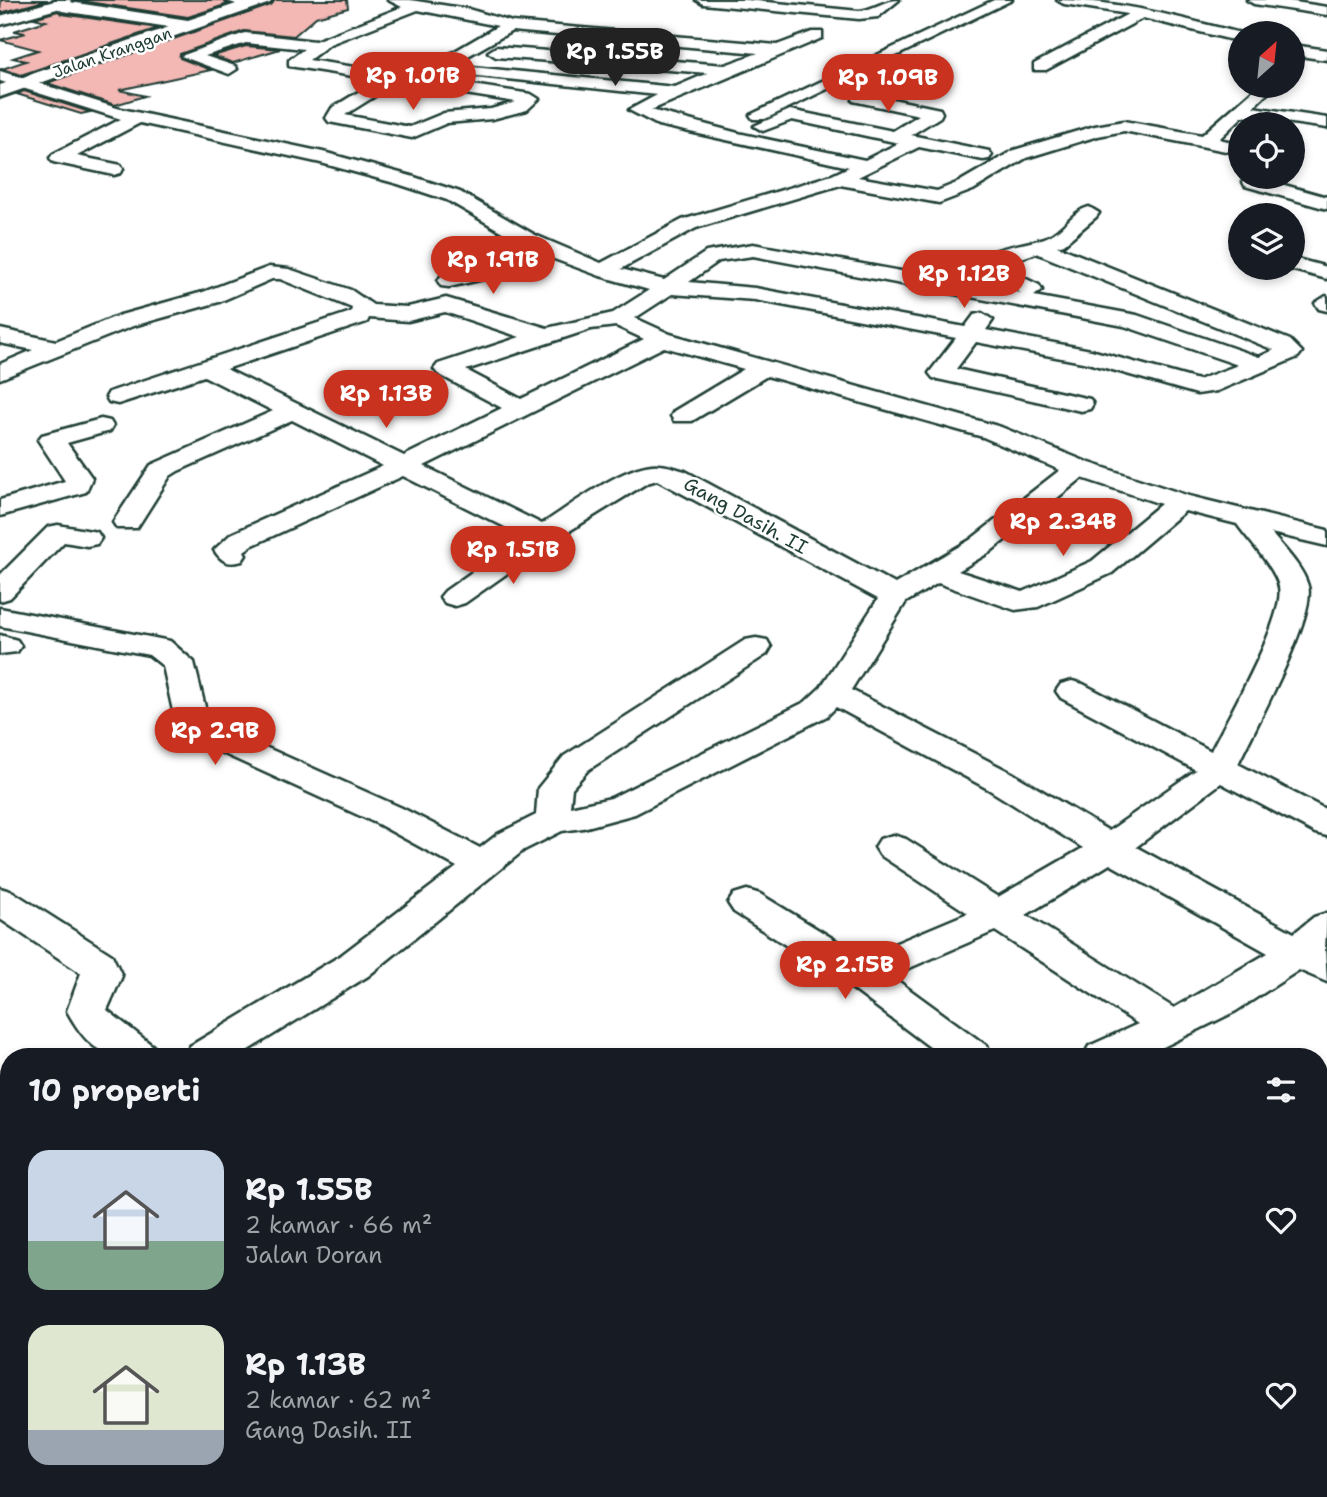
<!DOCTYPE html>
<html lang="id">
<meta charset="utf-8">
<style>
body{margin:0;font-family:"Shantell Sans",sans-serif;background:#242831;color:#f1f3f6;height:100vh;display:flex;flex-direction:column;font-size:26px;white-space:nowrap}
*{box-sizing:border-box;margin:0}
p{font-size:23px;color:#9ea1a6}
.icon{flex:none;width:38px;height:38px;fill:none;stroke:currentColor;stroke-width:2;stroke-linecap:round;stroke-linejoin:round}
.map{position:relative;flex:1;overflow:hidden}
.panel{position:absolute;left:0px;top:1048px;width:1328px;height:450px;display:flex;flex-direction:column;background:#171b24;border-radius:28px 28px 0 0;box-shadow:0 4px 10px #0003}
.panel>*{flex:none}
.needle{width:46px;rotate:27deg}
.tools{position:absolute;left:1228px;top:21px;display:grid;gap:14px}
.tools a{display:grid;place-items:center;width:77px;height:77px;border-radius:50%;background:#171b24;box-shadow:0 4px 10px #0003;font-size:35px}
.price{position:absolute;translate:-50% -60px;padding:0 16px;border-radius:24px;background:#c8321e;color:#fff;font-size:23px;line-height:46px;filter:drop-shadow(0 2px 4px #0008)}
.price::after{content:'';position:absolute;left:50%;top:42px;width:21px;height:16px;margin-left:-10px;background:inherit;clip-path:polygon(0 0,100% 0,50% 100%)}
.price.active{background:#222;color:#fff}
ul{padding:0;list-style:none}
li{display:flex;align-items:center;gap:21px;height:175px;padding:0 28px}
li span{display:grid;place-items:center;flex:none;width:196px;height:140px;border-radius:21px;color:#555}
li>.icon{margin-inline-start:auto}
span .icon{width:84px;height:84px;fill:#fffc;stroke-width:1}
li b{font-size:30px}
h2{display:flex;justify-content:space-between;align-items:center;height:84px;padding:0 28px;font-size:30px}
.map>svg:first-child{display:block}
.building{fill:#f3b7b4;stroke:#1f3d34;stroke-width:2}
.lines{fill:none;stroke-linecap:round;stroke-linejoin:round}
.street-casing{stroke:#1f3d34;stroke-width:5}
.secondary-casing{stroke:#1f3d34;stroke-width:6}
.street{fill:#fff;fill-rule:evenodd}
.secondary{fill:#fff;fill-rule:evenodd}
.labels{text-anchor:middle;stroke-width:5;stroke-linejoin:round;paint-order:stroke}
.far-street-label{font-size:16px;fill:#1f3d34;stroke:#fff}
.street-label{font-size:19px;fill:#1f3d34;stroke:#fff}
</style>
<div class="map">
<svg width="1327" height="1497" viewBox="0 0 1327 1497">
<rect width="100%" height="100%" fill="#fff"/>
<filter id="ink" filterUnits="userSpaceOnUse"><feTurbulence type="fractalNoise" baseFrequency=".0143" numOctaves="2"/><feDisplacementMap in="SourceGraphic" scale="14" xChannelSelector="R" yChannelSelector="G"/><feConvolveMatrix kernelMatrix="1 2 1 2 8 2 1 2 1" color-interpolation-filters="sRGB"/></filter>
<g filter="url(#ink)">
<path class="building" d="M 1,0 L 48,0 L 4,12 L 0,12 Z
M 74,0 L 221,0 L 228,4 L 188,17 Z
M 275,0 L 347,0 L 348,8 L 316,17 L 294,36 L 244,31 L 180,54 L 180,58 L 211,70 L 119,90 L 145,96 L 115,105 L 47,83 L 271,5 Z
M 58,11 L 62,14 L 158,28 L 21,75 L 2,69 L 26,61 L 13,58 L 38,50 L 0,40 L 26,33 L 14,31 L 46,21 L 34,18 Z
M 246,46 L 280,49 L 233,63 L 213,56 Z
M 24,91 L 90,112 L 81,114 L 17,94 Z"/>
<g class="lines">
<g class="street-casing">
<path id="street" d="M 58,0 L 64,1 L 64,7 L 0,25 L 0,16 Z
M 224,0 L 248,0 L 258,5 L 251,9 Z
M 388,0 L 410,0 L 468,9 L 512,22 L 777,45 L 812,32 L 822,32 L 822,38 L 651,110 L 738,133 L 865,160 L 899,143 L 792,120 L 763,131 L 754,126 L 790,110 L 893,131 L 919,115 L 853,101 L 853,93 L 859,92 L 940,109 L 942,113 L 940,117 L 911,135 L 989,151 L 992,155 L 989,159 L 983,160 L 919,147 L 858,177 L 937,191 L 959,182 L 1014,150 L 1095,126 L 1124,121 L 1202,135 L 1258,86 L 1275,86 L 1253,107 L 1327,118 L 1327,128 L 1243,116 L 1219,139 L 1241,144 L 1241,154 L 1124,131 L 1098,136 L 1026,158 L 973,190 L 939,203 L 840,185 L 696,228 L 621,269 L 664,280 L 706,252 L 753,244 L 1021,293 L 973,266 C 988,244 1026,247 1049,236 C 1064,229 1073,211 1089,207 L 1099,213 L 1096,217 L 1064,244 L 1057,246 L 1290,340 L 1302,352 L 1298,357 L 1217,391 L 1197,394 L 1088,363 L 976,342 L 956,369 L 1090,399 L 1093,404 L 1090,409 L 1081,411 L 933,378 L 929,373 L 956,338 L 755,300 L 672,294 L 635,318 L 670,334 L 1001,427 L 1087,462 L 1189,496 L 1327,530 L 1327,546 L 1271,533 C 1283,548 1303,567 1308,586 C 1317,615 1253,732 1238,764 L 1327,810 L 1327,836 L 1315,833 L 1221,783 L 1136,847 L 1294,933 L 1314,917 L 1327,913 L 1325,949 L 1327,982 L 1299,970 L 1236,1011 L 1143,1057 L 1083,1057 L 1089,1046 L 1138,1024 L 995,931 L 891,976 L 987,1046 L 993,1057 L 943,1057 L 846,984 L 734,912 L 728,903 L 734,894 L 747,890 L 760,894 L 863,957 L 968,913 L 880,855 L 875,847 L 880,839 L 893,835 L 906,839 L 998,897 L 1083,848 L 988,789 L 836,707 L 827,716 L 635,814 L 583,828 L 562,831 L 524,850 L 368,976 L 237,1057 L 184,1057 L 190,1046 L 340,956 L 457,867 L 378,824 L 196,741 L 173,711 L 163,666 L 149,655 L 0,626 L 0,608 L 170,641 L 194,662 L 206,711 L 220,727 L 402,808 L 480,848 L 498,834 L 536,815 L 538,788 L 564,756 L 745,640 L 756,638 L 767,640 L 771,647 L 767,654 L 588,770 L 572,788 L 570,807 L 611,798 L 805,702 L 821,687 L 878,599 L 657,480 L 647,483 L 553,541 L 465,603 L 455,606 L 445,603 L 440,597 L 445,591 L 523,536 L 403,476 L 251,546 L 244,551 L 246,555 L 242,561 C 228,565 222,562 214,550 L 231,534 L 383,466 L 292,420 L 178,471 L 170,476 L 137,528 L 117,528 L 113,522 L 151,465 L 273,411 L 204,376 L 118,404 L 109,402 L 106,397 L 109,392 L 351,312 L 352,308 L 280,279 L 272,279 L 219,302 L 133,326 L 0,379 L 0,364 L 33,350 L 0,343 L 0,329 L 56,341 L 117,316 L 203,292 L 269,267 L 289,269 L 351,290 L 373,305 L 408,307 L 446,298 L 547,328 L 613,313 L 649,290 L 600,276 L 546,256 L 506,274 L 449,287 L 441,286 L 438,281 L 441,276 L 493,265 L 530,248 L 447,200 L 398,184 L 321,163 L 140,123 L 77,156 L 121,165 L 123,169 L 121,173 L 114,175 L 53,162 L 50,158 L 53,154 L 121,119 L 0,81 L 0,71 L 117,108 L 323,152 L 411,176 L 460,192 L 535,235 L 601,263 L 682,220 L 832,175 L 849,167 L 658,125 L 629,110 L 657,95 L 431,71 L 431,65 L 498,26 L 418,10 L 330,44 L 309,60 L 531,94 L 539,99 L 527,110 L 492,119 L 447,123 L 412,138 L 329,122 L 326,118 L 332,108 L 378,80 L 289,66 L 289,60 L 304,49 L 246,43 L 205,56 L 235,66 L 237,69 L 229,74 L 181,56 L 245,33 L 315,41 L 402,7 ZM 512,31 L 758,53 L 725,65 L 496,47 L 488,52 L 496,57 L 708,73 L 675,87 L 452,65 ZM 396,83 L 516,102 L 491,109 L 444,113 L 410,127 L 345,115 ZM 1036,253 L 1274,350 L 1259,357 L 1137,315 L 1034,296 L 1042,290 L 1039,285 L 999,266 ZM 753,256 L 1124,326 L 1238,365 L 1198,380 L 1091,350 L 986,330 L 993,320 L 982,313 L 974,315 L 965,327 L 755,288 L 689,282 L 719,261 ZM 445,312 L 520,337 L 438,364 L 434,369 L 438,374 L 502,408 L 404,456 L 226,369 L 367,322 L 369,318 L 408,321 ZM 616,326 L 644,339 L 521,399 L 466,370 L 591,329 ZM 664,347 L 744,369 L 674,411 L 671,416 L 674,421 L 692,421 L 767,376 L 983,437 L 1060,470 L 970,540 L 895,584 L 685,471 C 677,469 667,465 659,465 C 627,462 569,507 542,524 L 424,466 ZM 1082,478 L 1161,504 L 1092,561 L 1023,592 L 958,571 L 990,552 ZM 1185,511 L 1237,524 C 1248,540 1276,569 1279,587 C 1286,617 1227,719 1211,751 L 1083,684 L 1072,681 L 1061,684 L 1056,691 L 1061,698 L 1196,770 L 1109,831 L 1012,773 L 851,690 L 906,602 L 938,583 L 1015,610 L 1038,607 L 1112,573 ZM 1110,864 L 1268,953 L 1174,1008 L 1026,915 Z
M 696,0 L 747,0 L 859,11 C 874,10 883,0 899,0 L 878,17 L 859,19 L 703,4 Z
M 994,0 L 1012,0 L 765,119 L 753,119 L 750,115 Z
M 1057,0 C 1120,0 1179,18 1241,33 L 1241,42 L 1143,18 L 1046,70 L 1034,70 L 1034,64 L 1128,14 L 1064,4 Z
M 1247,0 L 1282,0 L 1327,7 L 1327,15 L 1254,4 Z
M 1293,45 L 1327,50 L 1327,60 L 1293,55 Z
M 1246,177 L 1264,177 L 1263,179 L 1327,197 L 1327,209 L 1245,186 L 1243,182 Z
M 1293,258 L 1327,267 L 1327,279 L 1286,268 L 1293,268 Z
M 1326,296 L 1327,297 L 1327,311 L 1319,309 L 1315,303 Z
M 101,419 L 110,421 L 113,426 L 110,431 L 67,443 L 92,478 L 86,492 L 0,516 L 0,500 L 65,481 L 38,440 L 42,435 Z
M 58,525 L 97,532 L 101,538 L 97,544 L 87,546 L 64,542 L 10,598 L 0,601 L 0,575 L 48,527 Z
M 0,635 L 17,640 L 21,646 L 17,652 L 0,654 Z
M 0,888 L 13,892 L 112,955 L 122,976 L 107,1010 L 153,1046 L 159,1057 C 109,1057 94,1059 67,1011 L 81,973 L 0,919 Z
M 9,1151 L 9,1189 L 0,1192 L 0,1154 Z
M 268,1489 L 320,1489 L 318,1497 L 266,1497 Z
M 625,1489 L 684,1489 L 687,1497 L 628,1497 Z"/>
</g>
<g class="secondary-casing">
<path id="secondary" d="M 54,0 L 71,0 L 70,2 L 188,20 L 248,0 L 272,0 L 270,3 L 0,97 L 0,85 L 169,27 L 62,11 L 51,4 Z"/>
</g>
<use href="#street" class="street"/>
<use href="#secondary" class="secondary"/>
</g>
</g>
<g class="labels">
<g class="far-street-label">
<text transform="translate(112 52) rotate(-19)" y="6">Jalan Kranggan</text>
</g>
<g class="street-label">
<text transform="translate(746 515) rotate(29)" y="7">Gang Dasih. II</text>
</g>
</g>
</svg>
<div class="tools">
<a><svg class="needle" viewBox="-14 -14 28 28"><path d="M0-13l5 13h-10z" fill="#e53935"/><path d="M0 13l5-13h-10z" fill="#9ea1a6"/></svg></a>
<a><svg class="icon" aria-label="locate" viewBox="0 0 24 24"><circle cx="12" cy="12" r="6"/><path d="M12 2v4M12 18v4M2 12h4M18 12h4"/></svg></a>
<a><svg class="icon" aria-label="layers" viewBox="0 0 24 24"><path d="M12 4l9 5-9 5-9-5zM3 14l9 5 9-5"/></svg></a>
</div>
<b class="price active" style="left:615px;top:88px">Rp 1.55B</b>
<b class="price" style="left:413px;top:112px">Rp 1.01B</b>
<b class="price" style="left:888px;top:114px">Rp 1.09B</b>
<b class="price" style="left:493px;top:296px">Rp 1.91B</b>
<b class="price" style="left:964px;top:310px">Rp 1.12B</b>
<b class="price" style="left:386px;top:430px">Rp 1.13B</b>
<b class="price" style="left:1063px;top:558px">Rp 2.34B</b>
<b class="price" style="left:513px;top:586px">Rp 1.51B</b>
<b class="price" style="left:215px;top:767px">Rp 2.9B</b>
<b class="price" style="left:845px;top:1001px">Rp 2.15B</b>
<section class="panel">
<h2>10 properti<svg class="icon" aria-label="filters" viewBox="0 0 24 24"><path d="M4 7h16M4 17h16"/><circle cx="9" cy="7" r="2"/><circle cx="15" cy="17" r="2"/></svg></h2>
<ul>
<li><span style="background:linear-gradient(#c9d6e8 65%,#7fa58c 0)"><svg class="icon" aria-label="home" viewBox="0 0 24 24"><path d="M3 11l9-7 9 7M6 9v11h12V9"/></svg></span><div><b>Rp 1.55B</b><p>2 kamar · 66 m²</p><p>Jalan Doran</p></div><svg class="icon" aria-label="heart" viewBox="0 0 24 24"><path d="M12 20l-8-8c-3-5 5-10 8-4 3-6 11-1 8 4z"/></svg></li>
<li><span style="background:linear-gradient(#dfe7d0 75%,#9aa5b1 0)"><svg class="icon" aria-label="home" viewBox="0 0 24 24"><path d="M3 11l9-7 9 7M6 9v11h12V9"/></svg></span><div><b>Rp 1.13B</b><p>2 kamar · 62 m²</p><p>Gang Dasih. II</p></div><svg class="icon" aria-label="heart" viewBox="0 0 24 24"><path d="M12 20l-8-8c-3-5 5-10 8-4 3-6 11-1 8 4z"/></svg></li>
</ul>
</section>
</div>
